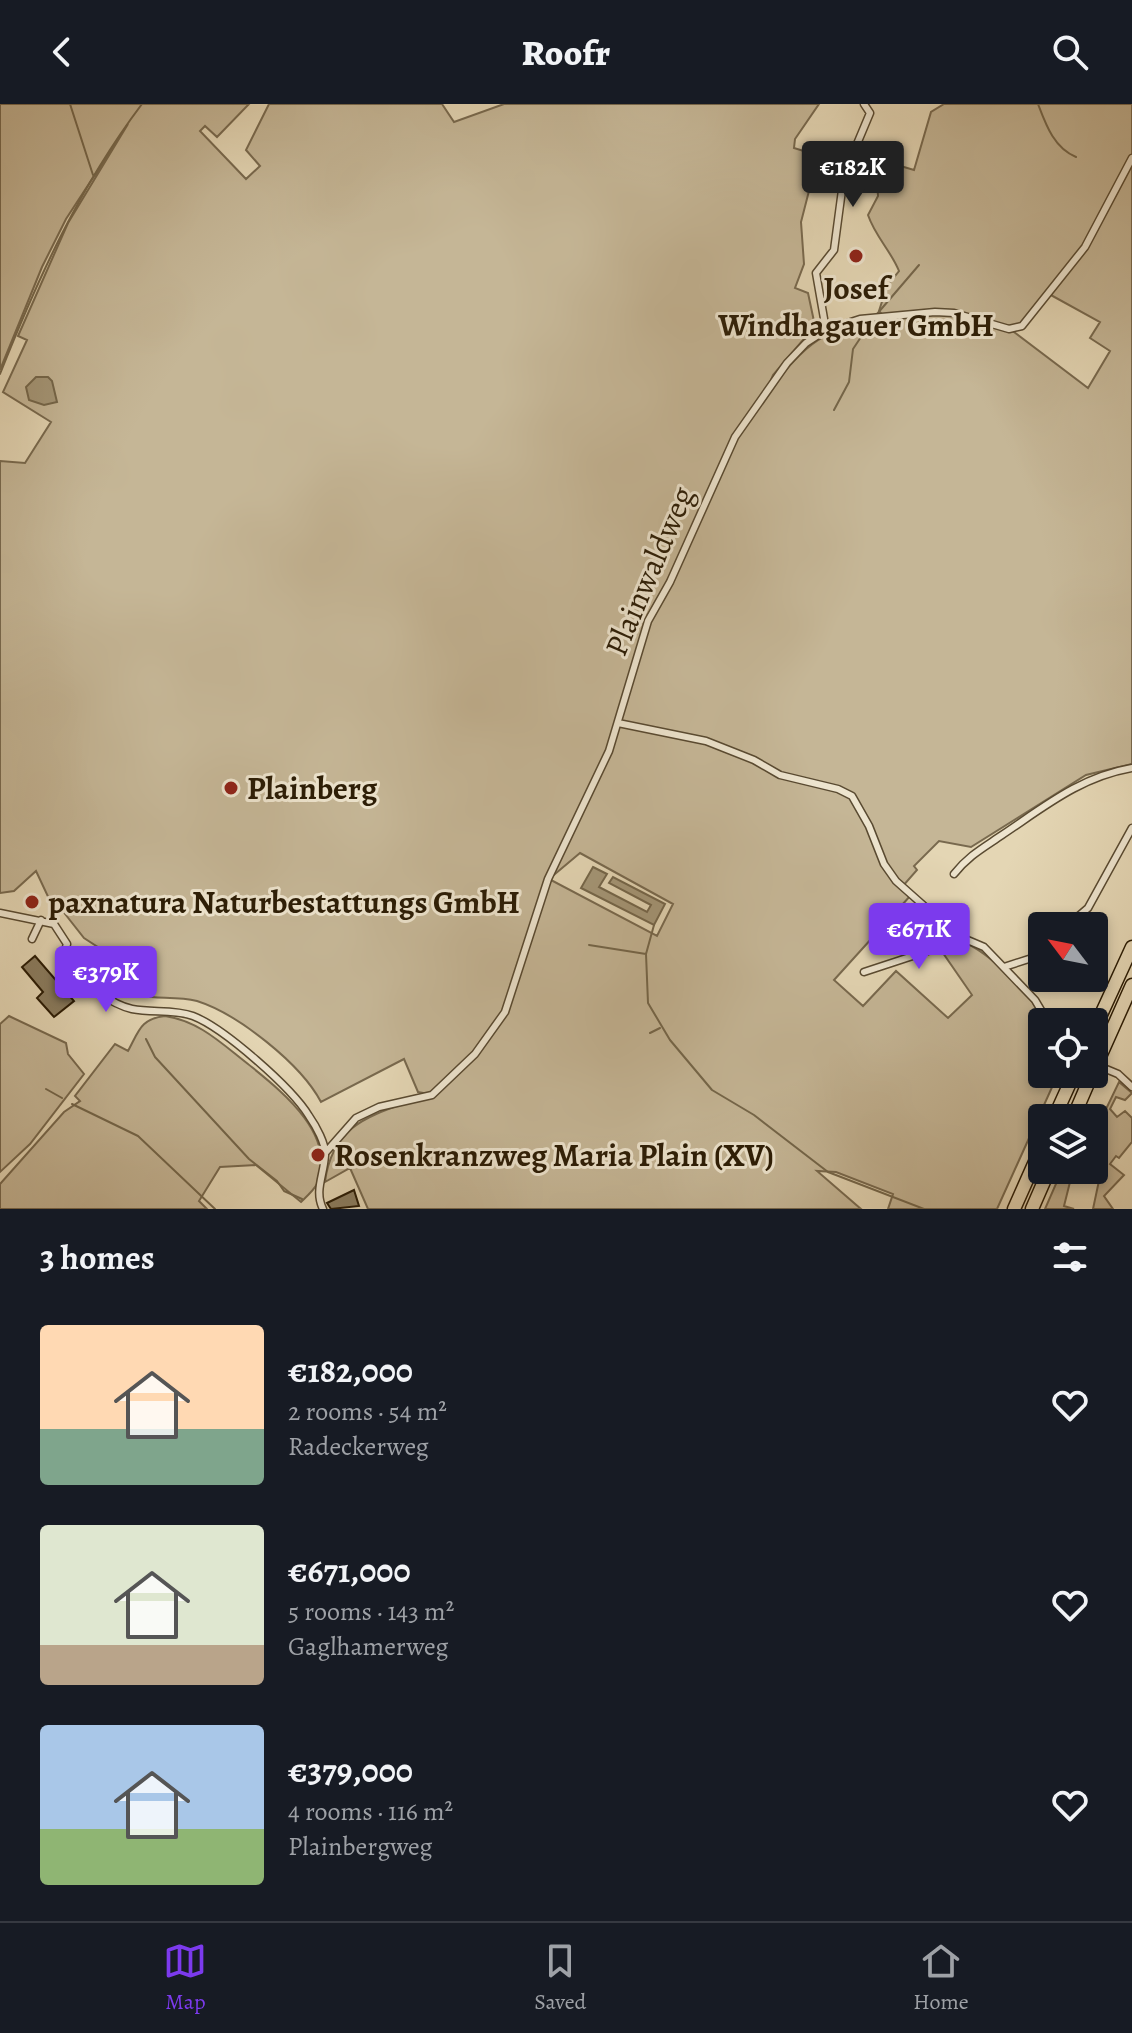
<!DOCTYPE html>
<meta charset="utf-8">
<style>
body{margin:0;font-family:Alegreya,serif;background:#20242c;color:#f1f3f6;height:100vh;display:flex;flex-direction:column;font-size:30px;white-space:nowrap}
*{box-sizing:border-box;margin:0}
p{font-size:26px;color:#9ea1a6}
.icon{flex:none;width:44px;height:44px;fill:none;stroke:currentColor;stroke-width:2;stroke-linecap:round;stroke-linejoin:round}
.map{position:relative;height:1105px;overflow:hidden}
.side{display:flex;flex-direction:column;background:#171b24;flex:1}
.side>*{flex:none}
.needle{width:52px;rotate:302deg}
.tools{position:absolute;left:1028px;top:808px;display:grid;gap:16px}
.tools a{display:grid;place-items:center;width:80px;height:80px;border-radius:8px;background:#171b24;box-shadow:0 4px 12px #0003;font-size:40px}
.price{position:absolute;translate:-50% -68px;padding:0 18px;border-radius:8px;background:#7c3aed;color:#fff;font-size:26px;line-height:52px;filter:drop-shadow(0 2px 4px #0008)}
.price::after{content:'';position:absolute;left:50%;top:48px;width:24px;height:18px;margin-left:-12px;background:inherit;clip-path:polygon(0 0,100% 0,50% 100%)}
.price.selected{background:#222;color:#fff}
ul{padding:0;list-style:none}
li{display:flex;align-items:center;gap:24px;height:200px;padding:0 40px}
li span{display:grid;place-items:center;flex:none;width:224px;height:160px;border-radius:8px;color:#555}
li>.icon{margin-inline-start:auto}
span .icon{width:96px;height:96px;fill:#fffc;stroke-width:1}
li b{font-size:34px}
h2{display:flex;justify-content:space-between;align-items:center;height:96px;padding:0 40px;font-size:34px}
header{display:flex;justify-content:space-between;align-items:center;height:104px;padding:0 40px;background:#171b24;font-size:36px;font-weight:800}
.tab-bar{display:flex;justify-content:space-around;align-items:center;height:112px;border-top:2px solid #363941;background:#171b24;font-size:22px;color:#9ea1a6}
.tab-bar a{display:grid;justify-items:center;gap:4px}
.tab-bar .selected{color:#7c3aed}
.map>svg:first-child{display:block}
.green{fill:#c5b696;stroke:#78694e;stroke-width:2;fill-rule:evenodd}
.water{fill:#a59778;stroke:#74664a;stroke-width:2}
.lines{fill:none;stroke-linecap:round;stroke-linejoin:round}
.stream{stroke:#74664a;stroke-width:2}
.building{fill:#8b7d60;stroke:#2b1c05;stroke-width:2}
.minor-casing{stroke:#594a31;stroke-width:9}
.motorway-casing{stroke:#2b1c05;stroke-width:15}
.minor{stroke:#ede4ce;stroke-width:6}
.motorway{stroke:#e4d6b4;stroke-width:12}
.poi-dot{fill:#8f2418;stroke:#ede4ce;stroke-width:3}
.labels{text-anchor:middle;stroke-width:6;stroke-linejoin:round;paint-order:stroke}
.poi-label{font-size:32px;font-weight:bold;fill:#2b1c05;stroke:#ede4ce;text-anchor:start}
.street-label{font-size:32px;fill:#2b1c05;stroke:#ede4ce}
</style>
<header><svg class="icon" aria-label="back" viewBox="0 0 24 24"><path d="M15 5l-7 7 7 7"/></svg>Roofr<svg class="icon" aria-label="search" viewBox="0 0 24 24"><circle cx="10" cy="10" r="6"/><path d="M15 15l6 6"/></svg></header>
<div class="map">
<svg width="1132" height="1105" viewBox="0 0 1132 1105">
<rect width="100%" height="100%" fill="#e4d6b4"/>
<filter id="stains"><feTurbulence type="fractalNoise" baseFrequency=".0025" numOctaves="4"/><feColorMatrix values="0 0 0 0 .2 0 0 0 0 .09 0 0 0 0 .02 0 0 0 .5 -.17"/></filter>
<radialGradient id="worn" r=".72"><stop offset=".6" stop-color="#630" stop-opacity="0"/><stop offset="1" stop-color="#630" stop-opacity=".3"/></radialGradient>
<path class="green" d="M 0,0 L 249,0 L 217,33 L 205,22 L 200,27 L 246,75 L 260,62 L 246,46 L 269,0 L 442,0 L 454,18 L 504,0 L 819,0 L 795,35 L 794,44 L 810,49 L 820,44 L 801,118 L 804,160 L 795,184 L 808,189 L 815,222 L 773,271 L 765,291 C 806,241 821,221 889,218 L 879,207 L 887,182 L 899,167 C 891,147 875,132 868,111 L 878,92 L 877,78 L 860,71 L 865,56 L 877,55 L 914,66 L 931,8 L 944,0 L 1132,0 L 1132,660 L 1086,671 L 971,743 L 939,737 L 914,762 L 917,766 L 902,783 L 911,791 L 834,876 L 863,902 L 896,867 L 948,914 L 972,891 L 943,849 L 962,837 C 987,848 1032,887 1041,915 C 1046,929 1042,954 1042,970 L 1058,970 L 997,1105 L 888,1105 L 893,1090 L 836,1068 L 817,1067 L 861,1105 L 368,1105 L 350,1064 L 325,1078 C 333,1014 380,1010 429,990 L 418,988 L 404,955 L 321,998 C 301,960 238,910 197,897 C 178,892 160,895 141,892 C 130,890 117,882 107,878 L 121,869 L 121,858 L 84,834 L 58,801 L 51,799 L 36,767 L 14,787 L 0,789 L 0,357 L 25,359 L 51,318 L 3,288 L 27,236 L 18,232 L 68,119 L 128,20 L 66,115 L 42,163 L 0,266 ZM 1049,190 L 1100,218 L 1090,234 L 1110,247 L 1088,284 L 1010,225 L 1022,222 ZM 580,749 L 673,800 L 657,832 L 549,775 Z
M 9,912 L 66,939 L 68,950 L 84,970 L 30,1040 L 0,1068 L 0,920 Z
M 165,912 C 199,917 221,939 248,960 C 280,986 338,1030 317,1080 C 314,1086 306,1093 301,1098 L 256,1061 L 220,1063 L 199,1097 L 207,1105 L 0,1105 L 0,1080 L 64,1008 L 80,997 L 75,992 L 115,940 L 128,947 C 139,927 140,915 165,912 Z
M 1119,978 L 1132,989 L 1125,996 L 1116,993 L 1110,1005 L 1117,1013 L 1125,1007 L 1132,1014 L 1132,1038 L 1119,1054 L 1116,1052 L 1110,1060 L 1124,1071 L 1104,1092 L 1113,1105 L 1093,1105 L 1104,1053 L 1094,1046 L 1094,1030 Z
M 1062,1066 L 1073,1066 L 1064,1102 L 1074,1105 L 1045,1105 Z"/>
<path class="water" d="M 36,273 L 48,273 L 52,277 L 57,298 L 44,301 L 29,296 L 26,283 Z
M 593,763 L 607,770 L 599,783 L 647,808 L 651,801 L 609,779 L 613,773 L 665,800 L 654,821 L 581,784 Z"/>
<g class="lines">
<path class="stream" d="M 70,0 L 93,71
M 1038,0 C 1046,21 1054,44 1076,53
M 877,210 L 919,161
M 0,270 C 38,174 80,82 142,0
M 834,306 L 849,278 L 853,245 L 871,218
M 654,821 L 646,850 L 648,899 L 670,936 L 712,986 L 754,1011 L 828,1068 L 924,1105
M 589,841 L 646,850
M 650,929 L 660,924
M 146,935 L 155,953 L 249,1055 L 277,1077 L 284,1087 L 302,1095
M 46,985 L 62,994
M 72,1000 L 138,1032 L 215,1105"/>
</g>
<path class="building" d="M 35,852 L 74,897 L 54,913 L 37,894 L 43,888 L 22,863 Z
M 354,1086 L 359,1102 L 331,1105 L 327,1099 Z"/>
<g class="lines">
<g class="minor-casing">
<path id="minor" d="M 826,226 L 816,169 L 834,146 L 844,71 L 870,9 L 864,0
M 618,619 L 706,637 L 754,656 L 780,671 L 838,685 L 852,692 L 869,722 L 884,760 L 896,777 L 958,832 L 984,843 L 1035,896 L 1048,918
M 954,770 C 968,752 983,744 1002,731 C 1044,703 1080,673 1132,664
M 0,809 L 54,820 L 67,840 L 62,856 C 82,874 105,899 132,905 C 152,909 174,905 193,912 C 224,924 292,984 309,1012 C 316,1022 326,1040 325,1051 C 324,1071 314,1087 323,1105
M 1067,822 L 1088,804 L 1132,724
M 32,835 L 41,816
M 1004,863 L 1035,853 L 1042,846
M 864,868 L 937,844 L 958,832
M 1106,965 L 1118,970 L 1132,983
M 326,1048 L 356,1014 L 379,1003 L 432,991 L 475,950 L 505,908 L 548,775 L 609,647 L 648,517 L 670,478 L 735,333 L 787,259 L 806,239 L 826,226 L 860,215 L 935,208 L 954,209 L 1009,225 L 1022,222 L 1085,143 L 1132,54"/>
</g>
<g class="motorway-casing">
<path id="motorway" d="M 1094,926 L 1132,843
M 1094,966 L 1132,881
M 1054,1014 L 1074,970
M 1073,1014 L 1092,970
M 1014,1105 L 1042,1042
M 1032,1105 L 1049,1066"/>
</g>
<use href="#minor" class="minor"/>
<use href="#motorway" class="motorway"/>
</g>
<g class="poi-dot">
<circle cx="856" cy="152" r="8"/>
<circle cx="231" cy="684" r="8"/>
<circle cx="32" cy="798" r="8"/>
<circle cx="318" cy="1051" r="8"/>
</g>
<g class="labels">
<g class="poi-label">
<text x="856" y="195" text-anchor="middle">Josef<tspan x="856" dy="37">Windhagauer GmbH</tspan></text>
<text x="247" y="695">Plainberg</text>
<text x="48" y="809">paxnatura Naturbestattungs GmbH</text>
<text x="334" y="1062">Rosenkranzweg Maria Plain (XV)</text>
</g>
<g class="street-label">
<text transform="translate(649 467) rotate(-67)" y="11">Plainwaldweg</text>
</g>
</g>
<rect width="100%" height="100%" filter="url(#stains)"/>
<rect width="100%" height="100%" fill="url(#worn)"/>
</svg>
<div class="tools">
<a><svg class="needle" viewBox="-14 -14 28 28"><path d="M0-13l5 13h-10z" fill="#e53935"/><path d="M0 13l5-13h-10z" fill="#9ea1a6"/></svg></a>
<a><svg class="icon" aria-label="locate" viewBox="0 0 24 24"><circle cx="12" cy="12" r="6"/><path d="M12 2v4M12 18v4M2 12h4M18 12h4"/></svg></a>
<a><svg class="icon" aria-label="layers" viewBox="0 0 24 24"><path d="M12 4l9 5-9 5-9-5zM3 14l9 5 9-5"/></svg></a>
</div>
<b class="price selected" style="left:853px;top:105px">€182K</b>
<b class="price" style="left:919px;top:867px">€671K</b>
<b class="price" style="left:106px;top:910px">€379K</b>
</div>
<section class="side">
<h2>3 homes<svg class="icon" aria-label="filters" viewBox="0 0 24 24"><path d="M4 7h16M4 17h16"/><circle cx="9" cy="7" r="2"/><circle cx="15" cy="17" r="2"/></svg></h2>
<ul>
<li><span style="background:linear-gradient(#ffd9b3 65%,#7fa58c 0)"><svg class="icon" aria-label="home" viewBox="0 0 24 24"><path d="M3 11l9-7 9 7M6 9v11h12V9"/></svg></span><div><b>€182,000</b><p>2 rooms · 54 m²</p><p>Radeckerweg</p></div><svg class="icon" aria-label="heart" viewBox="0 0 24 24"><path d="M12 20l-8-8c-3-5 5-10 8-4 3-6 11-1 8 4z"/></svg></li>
<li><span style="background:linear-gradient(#dfe7d0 75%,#b9a48a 0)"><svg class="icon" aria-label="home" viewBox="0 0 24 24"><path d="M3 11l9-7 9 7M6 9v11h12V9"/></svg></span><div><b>€671,000</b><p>5 rooms · 143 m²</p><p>Gaglhamerweg</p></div><svg class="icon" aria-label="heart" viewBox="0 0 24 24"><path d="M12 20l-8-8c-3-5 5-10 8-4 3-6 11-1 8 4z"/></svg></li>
<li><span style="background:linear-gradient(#a9c7e8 65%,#8fb573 0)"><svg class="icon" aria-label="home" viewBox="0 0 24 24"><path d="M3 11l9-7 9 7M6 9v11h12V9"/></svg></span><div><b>€379,000</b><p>4 rooms · 116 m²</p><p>Plainbergweg</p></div><svg class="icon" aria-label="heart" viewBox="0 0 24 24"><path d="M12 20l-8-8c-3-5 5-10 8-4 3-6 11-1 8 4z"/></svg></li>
</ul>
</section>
<nav class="tab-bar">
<a class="selected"><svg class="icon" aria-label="map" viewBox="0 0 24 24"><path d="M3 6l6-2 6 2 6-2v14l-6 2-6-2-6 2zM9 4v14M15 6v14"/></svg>Map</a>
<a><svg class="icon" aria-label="saved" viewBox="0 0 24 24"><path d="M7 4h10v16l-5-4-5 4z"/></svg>Saved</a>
<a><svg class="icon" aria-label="home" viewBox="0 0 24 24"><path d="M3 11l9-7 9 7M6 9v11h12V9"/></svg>Home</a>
</nav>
